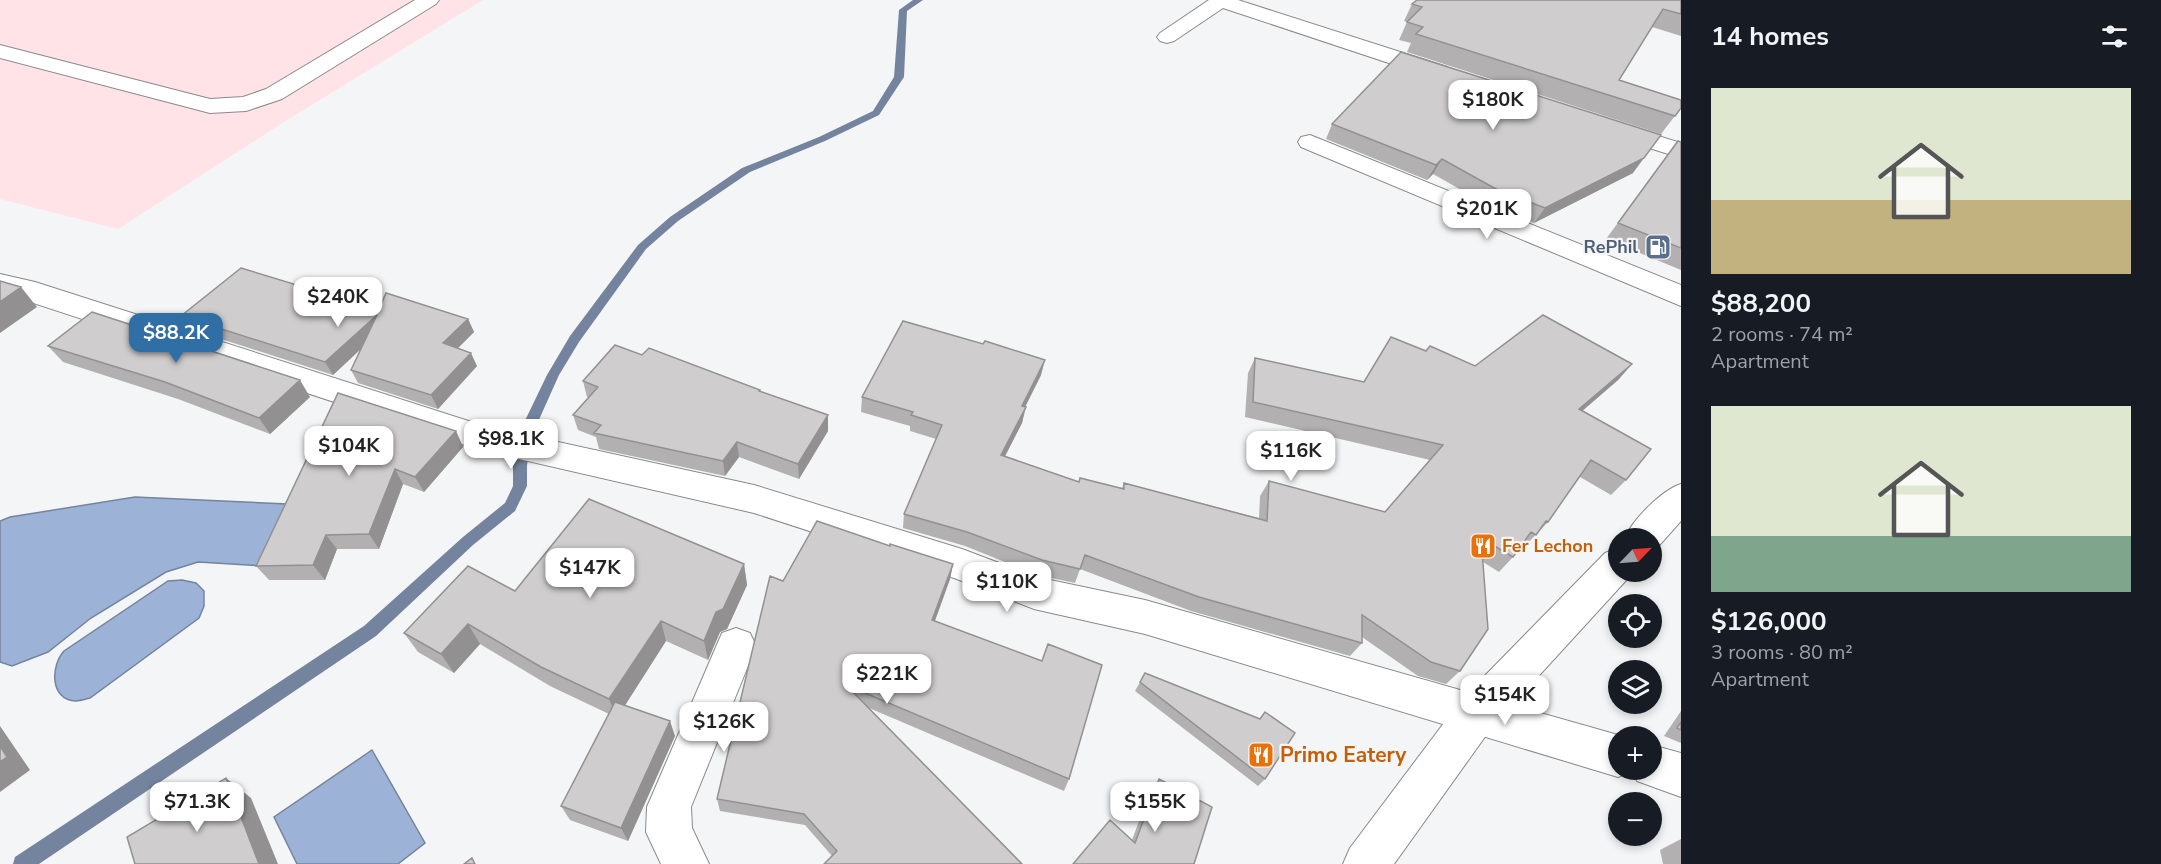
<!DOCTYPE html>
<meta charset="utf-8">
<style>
body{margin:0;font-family:"Nunito Sans",sans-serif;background:#242831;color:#f1f3f6;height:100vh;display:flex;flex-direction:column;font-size:22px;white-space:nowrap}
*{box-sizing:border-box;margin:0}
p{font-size:20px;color:#9ea1a6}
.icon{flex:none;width:33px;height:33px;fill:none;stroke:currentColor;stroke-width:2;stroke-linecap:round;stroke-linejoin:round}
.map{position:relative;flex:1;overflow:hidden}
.drawer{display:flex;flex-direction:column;background:#171b24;width:480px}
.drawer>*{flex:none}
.needle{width:39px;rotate:65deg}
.controls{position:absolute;left:1608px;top:528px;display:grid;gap:12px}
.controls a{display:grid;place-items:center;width:54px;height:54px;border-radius:50%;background:#171b24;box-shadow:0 3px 9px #0003;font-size:30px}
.price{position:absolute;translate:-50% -51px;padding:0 14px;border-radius:12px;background:#fff;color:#222;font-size:20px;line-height:39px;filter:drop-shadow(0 2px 3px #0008)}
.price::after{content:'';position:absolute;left:50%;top:36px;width:18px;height:14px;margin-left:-9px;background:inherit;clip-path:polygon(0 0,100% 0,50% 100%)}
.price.current{background:#2f6fa6;color:#fff}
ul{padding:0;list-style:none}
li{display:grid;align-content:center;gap:12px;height:318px;padding:0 30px}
li span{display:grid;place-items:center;height:186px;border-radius:0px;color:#555}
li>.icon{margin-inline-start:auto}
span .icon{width:108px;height:108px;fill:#fffc;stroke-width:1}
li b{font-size:26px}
h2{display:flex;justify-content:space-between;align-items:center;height:72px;padding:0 30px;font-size:26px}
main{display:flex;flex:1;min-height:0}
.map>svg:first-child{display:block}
.commercial{fill:#ffe3e6}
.water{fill:#9cb2d7;stroke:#75849e;stroke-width:1.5}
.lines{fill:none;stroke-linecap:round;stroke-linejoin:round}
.stream{fill:#75849e;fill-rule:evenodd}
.minor-casing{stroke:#898a8c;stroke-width:2}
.secondary-casing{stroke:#898a8c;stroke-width:2}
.minor{fill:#fff;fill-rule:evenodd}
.secondary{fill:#fff;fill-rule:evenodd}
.wall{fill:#b3b0b2}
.shaded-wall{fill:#929091}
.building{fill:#d0cdcf;stroke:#929091;stroke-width:1.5}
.labels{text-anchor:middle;stroke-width:4.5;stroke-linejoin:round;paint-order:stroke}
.service-label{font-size:18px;font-weight:bold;fill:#4e5e75;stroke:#f4f5f7;text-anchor:end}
.food-label{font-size:18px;font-weight:bold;fill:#c56008;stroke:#f4f5f7;text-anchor:start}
.near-food-label{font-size:21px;font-weight:bold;fill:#c56008;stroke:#f4f5f7;text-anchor:start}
</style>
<main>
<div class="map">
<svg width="1681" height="864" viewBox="0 0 1681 864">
<rect width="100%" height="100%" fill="#f4f5f7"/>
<path class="commercial" d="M 0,0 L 483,0 L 284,122 L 118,229 L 0,199 Z"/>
<path class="water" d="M 135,497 L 287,504 L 263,566 L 198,562 L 166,572 L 91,618 L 48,652 L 12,666 L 0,662 L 0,521 L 10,517 Z
M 182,580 L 196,583 L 204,591 L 204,606 L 199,618 L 90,698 C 86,699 80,701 76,701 C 49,700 51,665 64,651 L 168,581 Z
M 372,750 L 425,843 L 398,864 L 297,864 L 274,817 Z"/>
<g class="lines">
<path class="stream" d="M 913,0 L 923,0 L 907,11 L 904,77 L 879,115 L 825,141 L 750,172 L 678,221 L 646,249 L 579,342 L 559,375 L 533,433 L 527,465 L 527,486 L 515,511 L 473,545 L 376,636 L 39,864 L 13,864 L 15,857 L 364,626 L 463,537 L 505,503 L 513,486 L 513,465 L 519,433 L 547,375 L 570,336 L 638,245 L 670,217 L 742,168 L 819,137 L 873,111 L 894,77 L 899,10 Z"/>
<g class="minor-casing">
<path id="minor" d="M 415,0 L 439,0 L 436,4 L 282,99 L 246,111 L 210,113 L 0,58 L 0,45 L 210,99 L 243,97 L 266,89 Z
M 1209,0 L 1238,0 L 1447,67 L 1450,72 L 1447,77 L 1439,79 L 1431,77 L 1223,8 L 1174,41 L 1167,43 L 1160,41 L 1157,37 L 1160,33 Z
M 1613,122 L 1681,143 L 1681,158 L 1605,134 L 1601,129 L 1605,124 Z
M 1310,135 L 1681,285 L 1681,306 L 1301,147 L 1298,142 L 1301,137 Z
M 0,274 L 35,282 L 481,425 L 754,485 L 962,549 L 1036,577 L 1145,600 L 1618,735 L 1622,736 L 1618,736 L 1618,770 L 1652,770 L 1652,745 L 1681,753 L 1681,797 L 1637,781 L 1633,771 L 1618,777 L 1145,634 L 1034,609 L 954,578 L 754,513 L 480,450 L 0,292 Z
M 736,628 L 750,633 L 756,646 L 691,807 L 692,828 L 709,864 L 661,864 L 646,832 L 647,807 L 722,633 Z"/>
</g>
<g class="secondary-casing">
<path id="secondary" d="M 1681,484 L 1681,521 L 1656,549 L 1652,550 L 1652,538 L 1625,538 C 1632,520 1662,490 1681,484 Z
M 1618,548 L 1618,572 L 1633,572 L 1631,575 L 1492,727 L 1394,864 L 1343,864 L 1350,848 L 1462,699 L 1605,553 Z"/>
</g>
<use href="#minor" class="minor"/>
<use href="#secondary" class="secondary"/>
</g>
<path class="wall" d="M 1681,0 L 1681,36 L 1652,27 L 1619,80 L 1681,108 L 1661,134 L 1407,52 L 1411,43 L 1399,40 L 1407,22 L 1404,21 L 1412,4 Z
M 1332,124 L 1633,173 L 1534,223 L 1486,204 L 1433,174 L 1427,180 L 1326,139 Z
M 1678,141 L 1681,142 L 1681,270 L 1606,239 Z
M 313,290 L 380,307 L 468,319 L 474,332 L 458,348 L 477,366 L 438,409 L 358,383 L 351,370 L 360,350 L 333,375 L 190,329 L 181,316 Z
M 48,346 L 310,397 L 270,434 L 178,399 L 63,362 Z
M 1426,351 L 1475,366 L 1632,364 L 1618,380 L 1582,411 L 1626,480 L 1611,495 L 1580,477 L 1548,522 L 1522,549 L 1520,548 L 1513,557 L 1499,572 L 1483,562 L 1460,671 L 1446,684 L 1418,676 L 1362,637 L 1362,643 L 1350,656 L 1191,611 L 1080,569 L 1075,583 L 1037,575 L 965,546 L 903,528 L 904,514 L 936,439 L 910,431 L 910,426 L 861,412 L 862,397 L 1041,375 L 1025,407 L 1022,423 L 1005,456 L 1079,482 L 1122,488 L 1124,483 L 1259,518 L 1260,496 L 1269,481 L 1385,512 L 1430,460 L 1245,417 L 1248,373 L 1255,358 L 1364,382 Z
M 642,355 L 760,390 L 760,392 L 828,415 L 828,431 L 799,479 L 739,457 L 725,476 L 599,449 L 596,437 L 578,430 L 573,415 L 589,397 L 587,397 L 583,381 Z
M 338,393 L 456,431 L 463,447 L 424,492 L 403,484 L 379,549 L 337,549 L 325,580 L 269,580 L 256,566 Z
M 890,546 L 953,564 L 950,579 L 935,621 L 1069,779 L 1064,791 L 869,708 L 1022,864 L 832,856 L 805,825 L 720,811 L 717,799 L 783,581 Z
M 744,564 L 747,585 L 727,629 L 720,632 L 708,660 L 666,641 L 625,705 L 675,736 L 628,841 L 570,820 L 561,806 L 609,714 L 550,686 L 480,644 L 454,673 L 418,652 L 404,633 L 515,591 Z
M 1145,673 L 1265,779 L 1258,786 L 1135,691 Z
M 1681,711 L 1681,743 L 1664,736 Z
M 1159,779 L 1194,864 L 1073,864 L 1132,840 L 1150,792 Z
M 1681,839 L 1681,864 L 1663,864 L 1660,850 Z"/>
<path class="shaded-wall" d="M 1644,158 L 1633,173 L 1534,223 L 1545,208 Z
M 1442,159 L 1433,174 L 1427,180 L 1436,165 Z
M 21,287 L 37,307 L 0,333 L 0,302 Z
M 377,315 L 383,328 L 333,375 L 325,362 Z
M 468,319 L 474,332 L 449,357 L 443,343 Z
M 471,353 L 477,366 L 438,409 L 431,395 Z
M 1045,360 L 1041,375 L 1018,421 L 1022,406 Z
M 1632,364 L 1618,380 L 1566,425 L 1579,409 Z
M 300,380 L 310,397 L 270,434 L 259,418 Z
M 1026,407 L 1022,423 L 998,470 L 1001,455 Z
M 828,415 L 828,431 L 799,479 L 798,464 Z
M 456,431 L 463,447 L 424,492 L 415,477 Z
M 737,442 L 739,457 L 725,476 L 723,461 Z
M 395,469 L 403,484 L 379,549 L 369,534 Z
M 326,535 L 337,549 L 325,580 L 313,565 Z
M 744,564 L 747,585 L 727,629 L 720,632 L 708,660 L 704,641 L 716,612 Z
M 953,564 L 950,579 L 930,634 L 932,620 Z
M 661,621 L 666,641 L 617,718 L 609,699 Z
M 468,624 L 480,644 L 454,673 L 441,654 Z
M 670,721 L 675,736 L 628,841 L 621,828 Z
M 0,726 L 30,770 L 0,792 Z
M 226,778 L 251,798 L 278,864 L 259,864 Z"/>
<path class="building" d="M 1417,0 L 1681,0 L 1681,14 L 1663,9 L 1619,80 L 1681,100 L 1681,108 L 1675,116 L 1416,34 L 1423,27 L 1407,22 L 1422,7 L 1412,4 Z
M 1401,52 L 1661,135 L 1644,158 L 1545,208 L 1496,189 L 1442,159 L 1436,165 L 1332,124 Z
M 1678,141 L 1681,142 L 1681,248 L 1618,223 Z
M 241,268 L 313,290 L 317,287 L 380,307 L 386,293 L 468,319 L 443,343 L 471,353 L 431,395 L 351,370 L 377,315 L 325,362 L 181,316 Z
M 0,281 L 21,287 L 0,302 Z
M 92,312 L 300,380 L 259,418 L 165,382 L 48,346 Z
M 1543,315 L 1632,364 L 1579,409 L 1651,449 L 1626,480 L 1591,460 L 1548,522 L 1546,521 L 1536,535 L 1531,532 L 1513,557 L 1481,538 L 1488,629 L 1460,671 L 1431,662 L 1362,615 L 1362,643 L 1199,597 L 1085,555 L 1080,569 L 1042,560 L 967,532 L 904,514 L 942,425 L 911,415 L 913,412 L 862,397 L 903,321 L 983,344 L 985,341 L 1045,360 L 1022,406 L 1026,407 L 1001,455 L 1079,482 L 1080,478 L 1124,489 L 1124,483 L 1267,521 L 1269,481 L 1385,512 L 1443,445 L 1253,402 L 1255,358 L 1364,382 L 1391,337 L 1426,351 L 1430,346 L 1475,366 Z
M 615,345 L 642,355 L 649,348 L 760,390 L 759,391 L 828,415 L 798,464 L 737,442 L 723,461 L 594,433 L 601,425 L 573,415 L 598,387 L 583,381 Z
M 338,393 L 456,431 L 415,477 L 395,469 L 369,534 L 326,535 L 313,565 L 256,566 Z
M 589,499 L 744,564 L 723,609 L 716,612 L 704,641 L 661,621 L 609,699 L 541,667 L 468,624 L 441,654 L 404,633 L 468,566 L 515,591 Z
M 817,521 L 890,546 L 890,544 L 953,564 L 932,620 L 1042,661 L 1048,644 L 1102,665 L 1069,779 L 846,685 L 1022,864 L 824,864 L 837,851 L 804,814 L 717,799 L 770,576 L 783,581 Z
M 1145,673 L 1260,719 L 1265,712 L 1295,733 L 1265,779 L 1140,682 Z
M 615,702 L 670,721 L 621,828 L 561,806 Z
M 1681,722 L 1681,730 L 1677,728 Z
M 0,746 L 7,757 L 0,762 Z
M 226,778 L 259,864 L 135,864 L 127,837 Z
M 1159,779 L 1212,807 L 1194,864 L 1073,864 L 1110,820 L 1135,843 Z
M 472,858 L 475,864 L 464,864 Z"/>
<defs>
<g id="fuel-square" transform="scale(1.35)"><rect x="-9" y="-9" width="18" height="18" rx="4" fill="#5c6f8a" stroke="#f4f5f7"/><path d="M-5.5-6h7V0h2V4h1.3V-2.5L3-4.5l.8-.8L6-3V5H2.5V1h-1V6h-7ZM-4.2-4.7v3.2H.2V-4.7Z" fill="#fff"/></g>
<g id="restaurant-square" transform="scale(1.35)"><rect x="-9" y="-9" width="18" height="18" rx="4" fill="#e8710a" stroke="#f4f5f7"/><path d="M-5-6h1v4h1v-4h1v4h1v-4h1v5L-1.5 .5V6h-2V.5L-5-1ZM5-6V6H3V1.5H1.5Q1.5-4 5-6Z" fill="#fff"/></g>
</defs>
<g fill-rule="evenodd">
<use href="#fuel-square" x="1658" y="247"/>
<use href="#restaurant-square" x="1483" y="546"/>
<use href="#restaurant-square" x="1261" y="755"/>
</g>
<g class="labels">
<g class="service-label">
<text x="1638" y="253">RePhil</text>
</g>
<g class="food-label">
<text x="1502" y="552">Fer Lechon</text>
</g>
<g class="near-food-label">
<text x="1280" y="762">Primo Eatery</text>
</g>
</g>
</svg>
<div class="controls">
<a><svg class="needle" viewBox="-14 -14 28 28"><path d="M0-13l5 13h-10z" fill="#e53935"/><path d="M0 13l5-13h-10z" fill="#9ea1a6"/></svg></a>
<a><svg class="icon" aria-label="locate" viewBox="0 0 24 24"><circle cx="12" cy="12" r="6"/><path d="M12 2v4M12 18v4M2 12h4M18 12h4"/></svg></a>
<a><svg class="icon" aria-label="layers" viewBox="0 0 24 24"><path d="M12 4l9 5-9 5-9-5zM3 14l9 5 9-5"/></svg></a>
<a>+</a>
<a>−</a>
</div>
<b class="price" style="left:1493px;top:131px">$180K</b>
<b class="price" style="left:1487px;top:240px">$201K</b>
<b class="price" style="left:338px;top:328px">$240K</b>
<b class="price current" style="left:176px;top:364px">$88.2K</b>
<b class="price" style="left:511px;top:470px">$98.1K</b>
<b class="price" style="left:349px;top:477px">$104K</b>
<b class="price" style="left:1291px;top:482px">$116K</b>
<b class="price" style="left:590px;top:599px">$147K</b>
<b class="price" style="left:1007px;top:613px">$110K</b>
<b class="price" style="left:887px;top:705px">$221K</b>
<b class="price" style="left:1505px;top:726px">$154K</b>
<b class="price" style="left:724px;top:753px">$126K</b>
<b class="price" style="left:197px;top:833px">$71.3K</b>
<b class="price" style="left:1155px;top:833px">$155K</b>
</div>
<section class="drawer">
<h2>14 homes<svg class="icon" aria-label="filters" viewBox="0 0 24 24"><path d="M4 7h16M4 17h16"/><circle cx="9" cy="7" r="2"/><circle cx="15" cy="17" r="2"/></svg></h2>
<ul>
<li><span style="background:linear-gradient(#dfe7d0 60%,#c2b280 0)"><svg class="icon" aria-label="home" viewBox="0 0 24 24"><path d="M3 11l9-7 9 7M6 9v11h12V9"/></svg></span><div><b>$88,200</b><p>2 rooms · 74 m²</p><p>Apartment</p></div></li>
<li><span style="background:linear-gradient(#dfe7d0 70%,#7fa58c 0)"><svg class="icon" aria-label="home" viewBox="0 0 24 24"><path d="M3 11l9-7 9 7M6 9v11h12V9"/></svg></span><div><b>$126,000</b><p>3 rooms · 80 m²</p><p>Apartment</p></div></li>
</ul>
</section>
</main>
